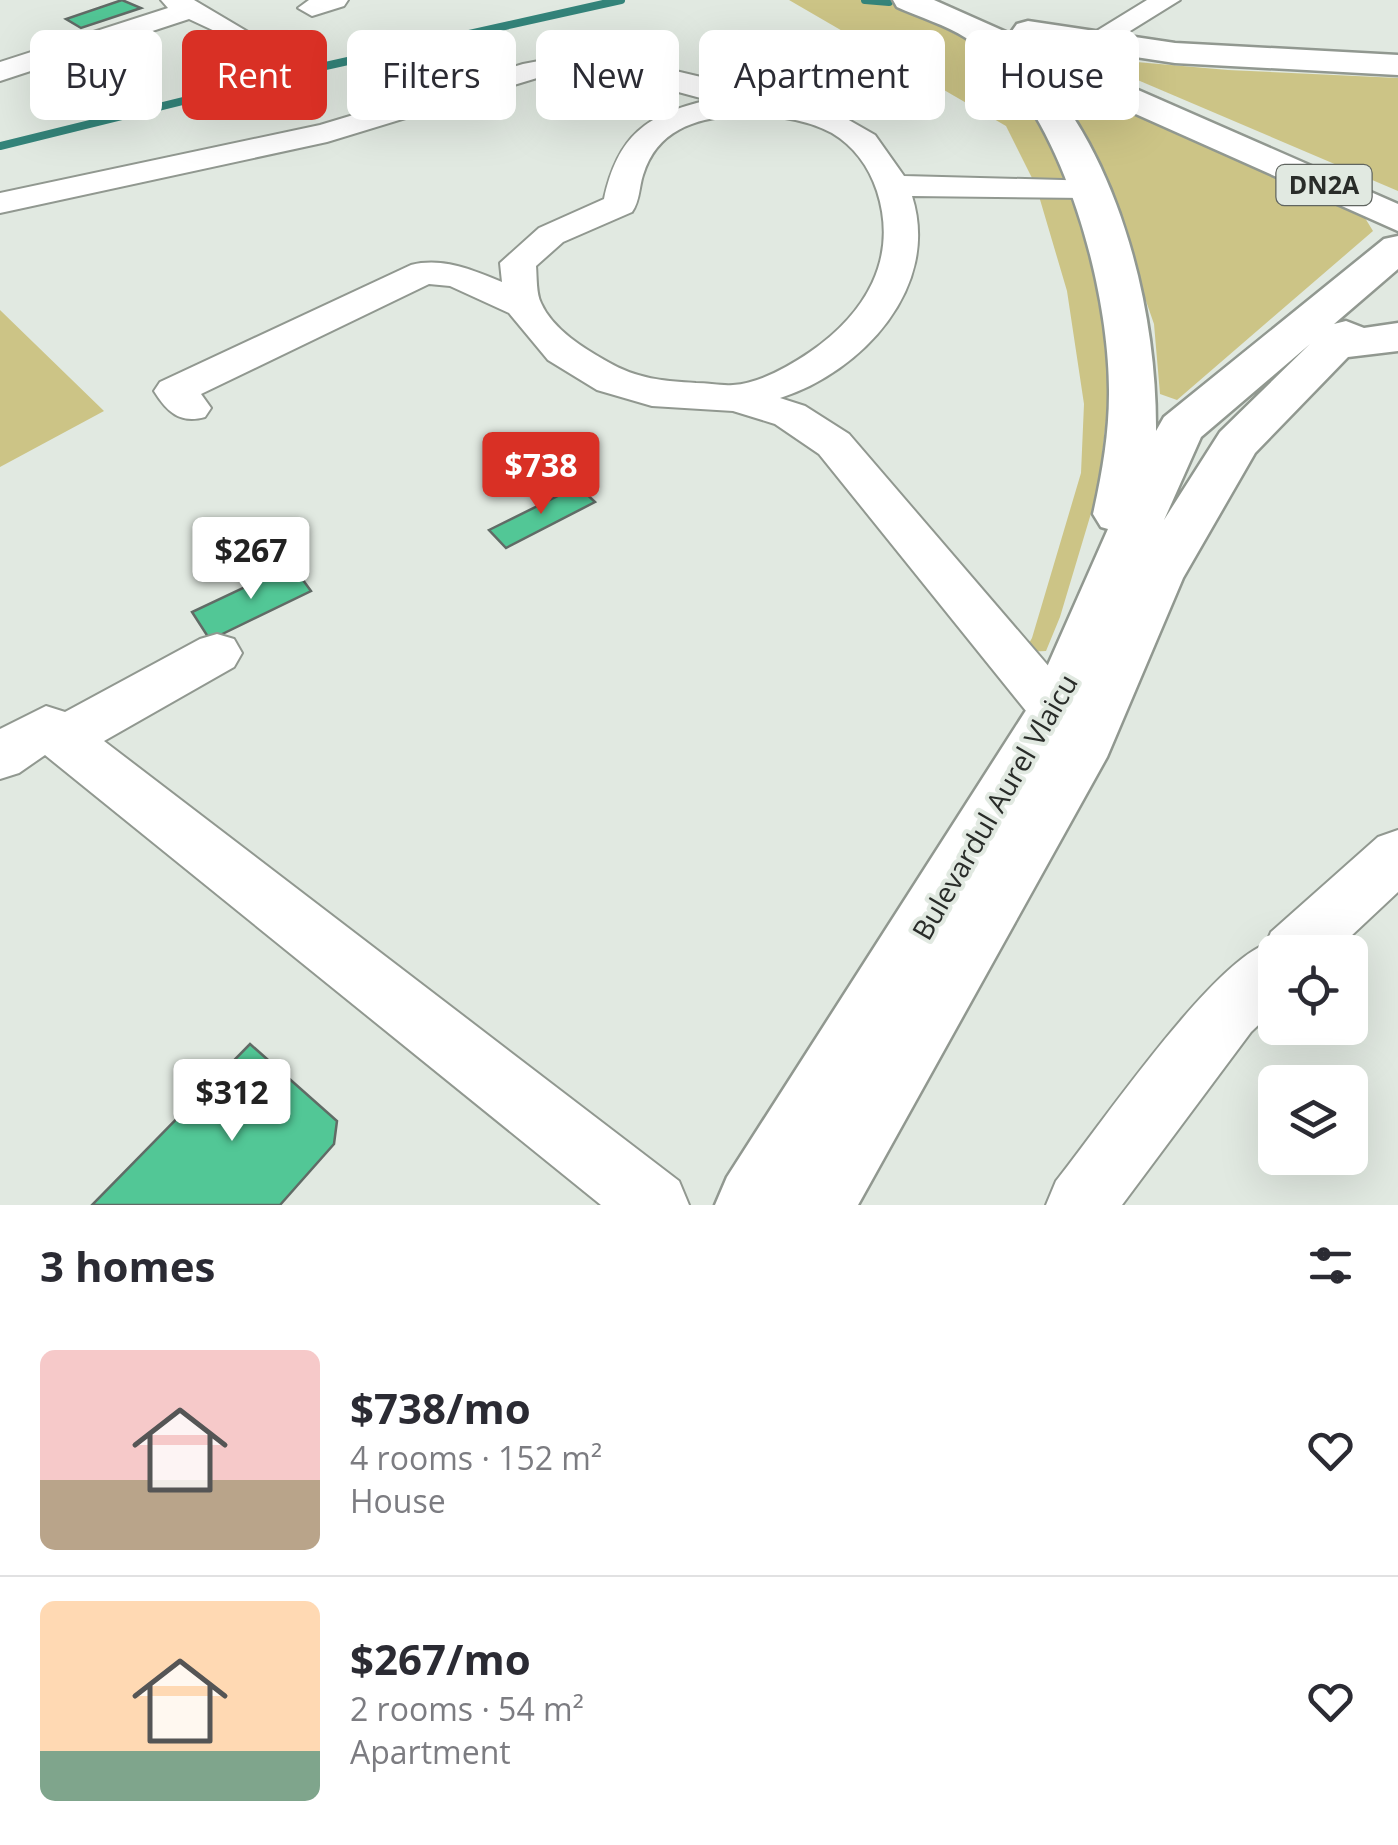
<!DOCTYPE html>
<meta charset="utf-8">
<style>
body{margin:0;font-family:"Open Sans",sans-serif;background:#f2f2f3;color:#2b2b33;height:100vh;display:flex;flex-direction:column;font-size:38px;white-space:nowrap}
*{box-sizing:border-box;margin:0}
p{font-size:32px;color:#7c7c81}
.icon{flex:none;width:55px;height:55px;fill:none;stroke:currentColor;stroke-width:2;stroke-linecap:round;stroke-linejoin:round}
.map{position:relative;height:1205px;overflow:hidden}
.sheet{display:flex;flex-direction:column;background:#fff;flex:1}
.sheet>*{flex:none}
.top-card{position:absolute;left:30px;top:30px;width:1340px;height:90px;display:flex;gap:20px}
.buttons{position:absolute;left:1258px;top:935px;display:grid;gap:20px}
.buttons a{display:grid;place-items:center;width:110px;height:110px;border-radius:15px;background:#fff;box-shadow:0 10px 40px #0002;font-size:50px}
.price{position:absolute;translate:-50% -85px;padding:0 22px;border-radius:10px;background:#fff;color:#222;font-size:32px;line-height:65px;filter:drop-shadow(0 2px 5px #0008)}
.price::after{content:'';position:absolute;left:50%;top:60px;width:30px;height:22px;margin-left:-15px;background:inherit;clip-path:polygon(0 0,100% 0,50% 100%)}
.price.current{background:#d93025;color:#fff}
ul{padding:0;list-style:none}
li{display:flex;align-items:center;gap:30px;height:250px;padding:0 40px}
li+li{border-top:2px solid #e1e1e2}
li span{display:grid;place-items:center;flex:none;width:280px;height:200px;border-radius:15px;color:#555}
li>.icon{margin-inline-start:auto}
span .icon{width:120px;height:120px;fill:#fffc;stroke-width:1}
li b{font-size:42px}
h2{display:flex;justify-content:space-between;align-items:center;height:120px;padding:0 40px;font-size:42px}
.pill{padding:0 35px;border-radius:15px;background:#fff;box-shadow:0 10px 40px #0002;font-size:35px;line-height:90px}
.pill.current{background:#d93025;color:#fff}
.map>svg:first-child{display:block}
.green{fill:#ccc486}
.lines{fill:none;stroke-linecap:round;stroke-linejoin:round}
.stream{stroke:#34847a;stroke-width:8}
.building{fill:#52c796;stroke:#616b66;stroke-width:2.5}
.minor-casing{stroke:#919890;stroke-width:4}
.major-casing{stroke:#919890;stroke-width:5}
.minor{fill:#fff;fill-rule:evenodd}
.major{fill:#fff;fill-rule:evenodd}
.labels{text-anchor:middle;stroke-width:8;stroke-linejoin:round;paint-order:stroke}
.shield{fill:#e1e9e1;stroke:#606560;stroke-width:2.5}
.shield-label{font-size:25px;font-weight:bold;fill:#292c29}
.street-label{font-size:28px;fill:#292c29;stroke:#e1e9e1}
</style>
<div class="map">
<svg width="1398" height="1205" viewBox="0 0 1398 1205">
<rect width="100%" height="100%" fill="#e1e9e1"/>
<path class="green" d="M 789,0 L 886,0 L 975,44 L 1007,71 L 1048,126 L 1110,293 L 1108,403 L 1098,490 L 1060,617 L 1046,651 L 1024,652 L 1032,638 L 1081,473 L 1084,404 L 1067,291 L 1036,186 L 1006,126 Z
M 1102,59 L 1228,70 L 1398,78 L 1398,191 L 1100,64 Z
M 1097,97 L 1113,101 L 1362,213 L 1373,231 L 1177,400 L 1160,394 L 1154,324 L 1105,183 L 1075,113 L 1078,100 Z
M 0,310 L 104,411 L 0,467 Z"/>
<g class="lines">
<path class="stream" d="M 865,0 L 889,2
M 0,146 L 321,67 L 621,0"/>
</g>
<path class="building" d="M 122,0 L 141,8 L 81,28 L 66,19 Z
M 542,440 L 563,465 L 542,474 L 521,449 Z
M 563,467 L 577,482 L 540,500 L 526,484 Z
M 578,486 L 595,502 L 506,548 L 489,530 Z
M 292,565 L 311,591 L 210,640 L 192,612 Z
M 250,1044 L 337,1121 L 334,1144 L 280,1205 L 92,1205 Z"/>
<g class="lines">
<g class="minor-casing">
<path id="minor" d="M 161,0 L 194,0 L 248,32 L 234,40 L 189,19 L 0,81 L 0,62 L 168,8 Z
M 309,0 L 348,0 L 344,6 L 312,16 L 298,8 Z
M 1147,0 L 1180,0 L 1101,49 L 1081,49 L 1077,43 Z
M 576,54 L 608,55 L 701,77 L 755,97 L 795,101 L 833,111 L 875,135 L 904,176 L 1100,181 L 1105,188 L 1100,195 L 1088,198 L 912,196 C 941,287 862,372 780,398 L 805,406 L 849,434 L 1075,697 L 1083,712 L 1075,727 L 1057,733 L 1039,727 L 819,454 L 775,424 L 733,411 L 652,406 L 597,390 L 548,360 L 509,313 L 450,286 L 429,284 L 201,394 L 211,408 L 205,417 C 180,424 167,412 154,391 L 160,382 L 411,265 C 443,257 473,270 502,282 L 500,263 L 539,228 L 604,199 C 618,135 646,115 708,100 L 608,73 L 576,72 L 537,78 L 327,142 L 0,213 L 0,193 L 320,125 L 523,64 ZM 736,115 C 769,115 802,117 832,133 C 854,146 869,167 877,191 C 899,259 865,314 810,352 C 788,367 760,383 733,385 C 721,386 708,383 696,383 C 664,381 637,379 608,362 C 585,349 553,330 541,303 C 536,294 537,277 536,266 L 563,242 L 632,212 C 640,201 639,187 643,175 C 657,130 694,119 736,115 Z
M 217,634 L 234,639 L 242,653 L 234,667 L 104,741 L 679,1181 L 689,1205 L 601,1205 L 45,755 L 19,773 L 0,779 L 0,729 L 46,706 L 65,712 L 200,639 Z
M 1398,830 L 1398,892 L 1334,952 L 1275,952 L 1275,1009 L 1251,1032 L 1122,1205 L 1046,1205 L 1056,1181 C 1099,1127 1209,966 1266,944 L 1271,932 L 1378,837 Z"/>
</g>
<g class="major-casing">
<path id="major" d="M 893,0 L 934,0 L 1015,36 L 1012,31 L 1017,24 L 1028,21 L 1175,43 L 1398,55 L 1398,75 L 1175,63 L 1024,40 L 1398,204 L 1398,231 L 1037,70 C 1120,159 1157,311 1156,431 L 1164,417 L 1384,239 L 1398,236 L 1398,269 L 1334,324 L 1346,321 L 1364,328 L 1398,323 L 1398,351 L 1348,357 L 1255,453 L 1183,578 L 1107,757 L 858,1205 L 715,1205 L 727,1177 L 1032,701 L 1108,529 L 1101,527 L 1093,514 C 1102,474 1109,434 1109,394 C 1110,288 1060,98 966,38 C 946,25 919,17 897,7 ZM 1310,344 L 1220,432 L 1164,520 L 1201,437 Z"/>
</g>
<use href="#minor" class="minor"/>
<use href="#major" class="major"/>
</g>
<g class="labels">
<rect class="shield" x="1276.5" y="165" width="95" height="40" rx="8"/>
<g class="shield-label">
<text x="1324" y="194">DN2A</text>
</g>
<g class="street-label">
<text transform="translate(995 807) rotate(-60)" y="10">Bulevardul Aurel Vlaicu</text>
</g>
</g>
</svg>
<div class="buttons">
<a><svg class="icon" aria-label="locate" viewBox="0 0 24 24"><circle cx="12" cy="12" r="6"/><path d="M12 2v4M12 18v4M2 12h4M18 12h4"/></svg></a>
<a><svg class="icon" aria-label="layers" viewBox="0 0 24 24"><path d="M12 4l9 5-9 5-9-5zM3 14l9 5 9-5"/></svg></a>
</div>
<b class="price current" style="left:541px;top:517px">$738</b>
<b class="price" style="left:251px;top:602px">$267</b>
<b class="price" style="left:232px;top:1144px">$312</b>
<div class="top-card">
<a class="pill">Buy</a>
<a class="pill current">Rent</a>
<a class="pill">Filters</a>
<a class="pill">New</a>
<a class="pill">Apartment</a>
<a class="pill">House</a>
</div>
</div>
<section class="sheet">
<h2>3 homes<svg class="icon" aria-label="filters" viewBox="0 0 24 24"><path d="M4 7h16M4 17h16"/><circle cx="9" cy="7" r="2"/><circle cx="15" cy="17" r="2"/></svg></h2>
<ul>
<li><span style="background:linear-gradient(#f6c9c9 65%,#b9a48a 0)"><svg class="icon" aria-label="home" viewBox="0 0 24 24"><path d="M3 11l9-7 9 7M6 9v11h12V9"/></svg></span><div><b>$738/mo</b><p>4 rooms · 152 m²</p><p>House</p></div><svg class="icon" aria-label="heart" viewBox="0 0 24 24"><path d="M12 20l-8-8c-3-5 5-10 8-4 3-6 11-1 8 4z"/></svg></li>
<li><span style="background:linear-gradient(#ffd9b3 75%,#7fa58c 0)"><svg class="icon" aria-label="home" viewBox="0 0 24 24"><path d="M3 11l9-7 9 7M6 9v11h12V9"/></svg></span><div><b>$267/mo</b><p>2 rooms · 54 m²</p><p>Apartment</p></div><svg class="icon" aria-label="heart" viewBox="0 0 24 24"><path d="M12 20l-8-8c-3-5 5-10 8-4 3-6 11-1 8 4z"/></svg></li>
</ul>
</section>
